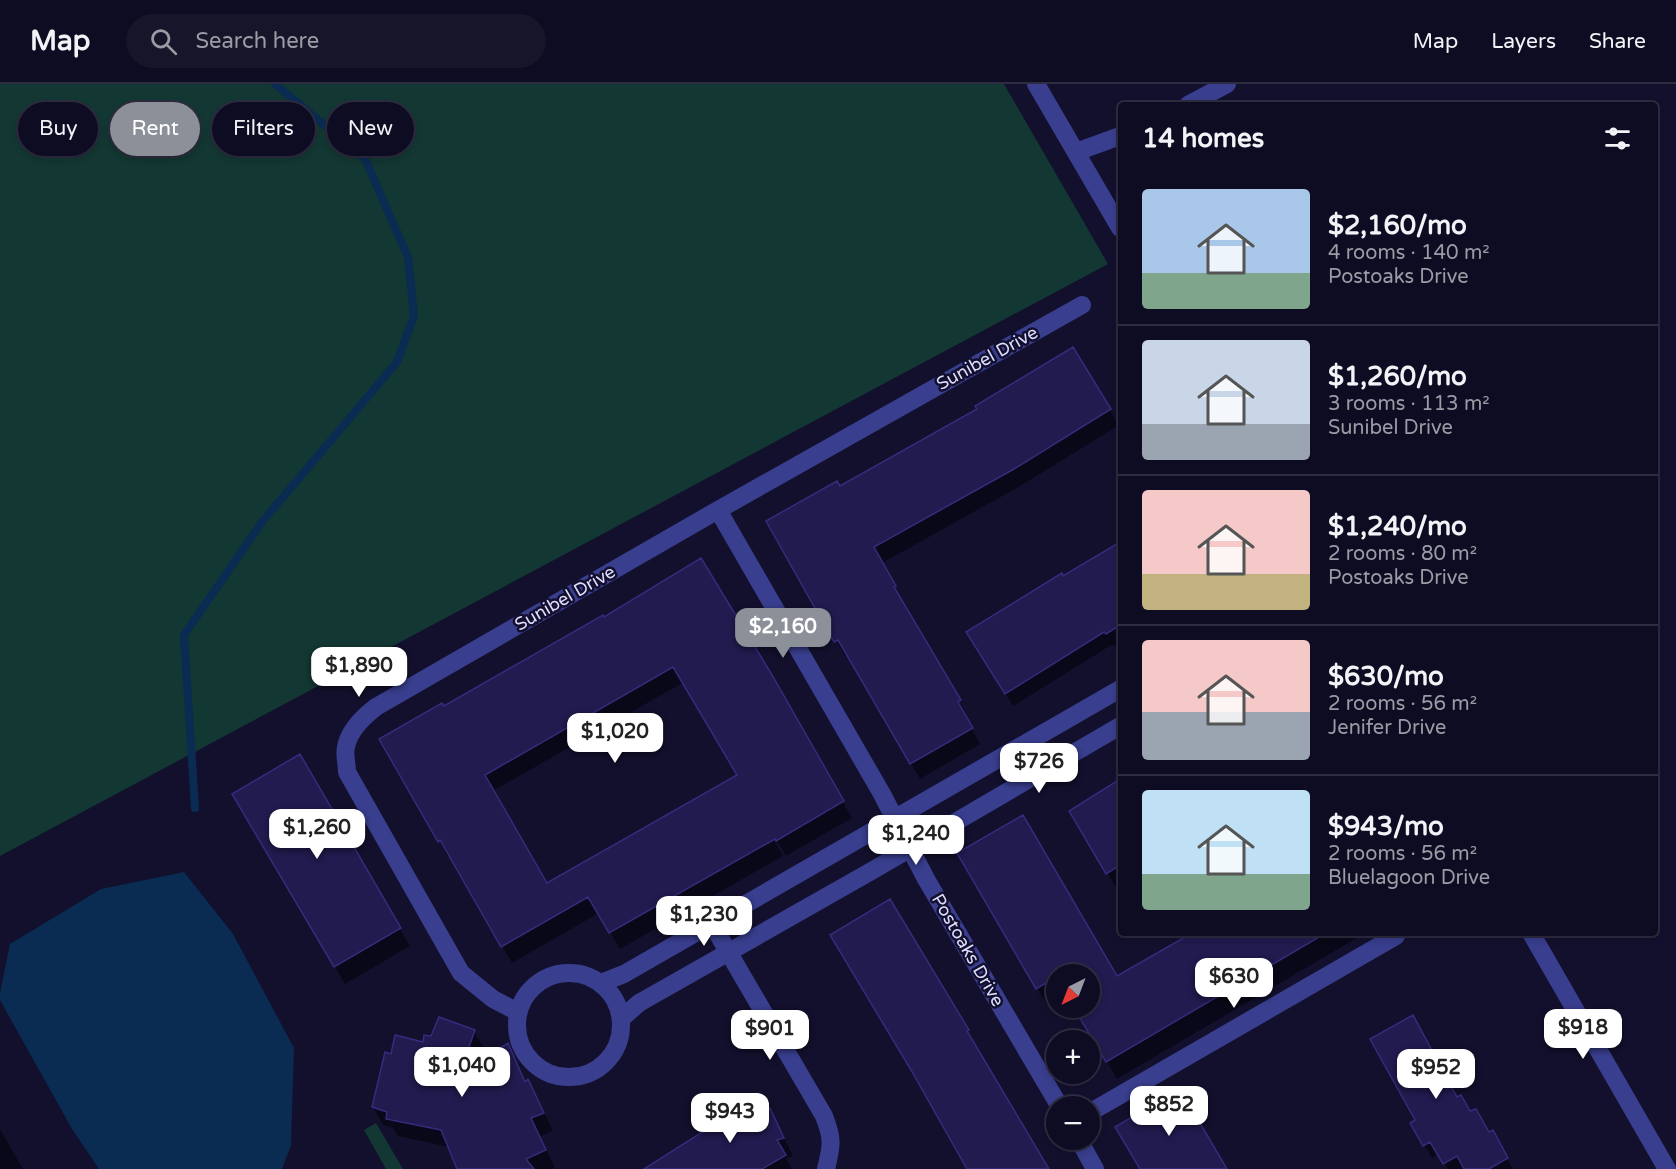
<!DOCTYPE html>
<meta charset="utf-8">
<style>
body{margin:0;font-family:"Varela Round",sans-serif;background:#17152a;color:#f1f3f6;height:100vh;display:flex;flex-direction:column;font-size:22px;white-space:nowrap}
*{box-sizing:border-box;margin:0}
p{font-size:20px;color:#9b9ba5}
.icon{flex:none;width:33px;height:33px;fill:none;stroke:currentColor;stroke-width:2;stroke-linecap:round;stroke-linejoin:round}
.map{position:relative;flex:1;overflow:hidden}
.side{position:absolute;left:1118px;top:18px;width:540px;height:834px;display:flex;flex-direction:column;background:#0e0c22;border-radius:6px;box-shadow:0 3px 9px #0003,0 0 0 2px #2e2c40}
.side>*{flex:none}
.guide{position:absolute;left:18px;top:18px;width:570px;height:54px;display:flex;gap:12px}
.needle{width:39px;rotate:222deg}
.buttons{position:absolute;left:1046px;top:880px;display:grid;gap:12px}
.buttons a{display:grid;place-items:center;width:54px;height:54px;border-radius:50%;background:#0e0c22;box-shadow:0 3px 9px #0003,0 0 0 2px #2e2c40;font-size:30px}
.price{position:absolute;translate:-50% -51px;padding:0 14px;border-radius:12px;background:#fff;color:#222;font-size:20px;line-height:39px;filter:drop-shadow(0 2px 3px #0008)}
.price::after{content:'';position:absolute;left:50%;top:36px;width:18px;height:14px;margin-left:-9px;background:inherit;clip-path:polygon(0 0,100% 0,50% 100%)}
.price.on{background:#8c9099;color:#fff}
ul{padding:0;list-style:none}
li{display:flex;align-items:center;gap:18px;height:150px;padding:0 24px}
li+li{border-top:2px solid #2e2c40}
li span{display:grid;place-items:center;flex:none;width:168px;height:120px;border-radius:6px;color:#555}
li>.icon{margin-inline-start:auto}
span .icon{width:72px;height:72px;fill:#fffc;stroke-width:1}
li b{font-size:26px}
h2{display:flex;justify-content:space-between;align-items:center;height:72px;padding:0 24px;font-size:26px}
.tag{padding:0 21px;border-radius:27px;background:#0e0c22;box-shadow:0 3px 9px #0003,0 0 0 2px #2e2c40;font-size:21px;line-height:54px}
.tag.on{background:#8c9099;color:#fff}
header{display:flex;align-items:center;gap:36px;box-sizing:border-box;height:84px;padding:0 30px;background:#0e0c22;border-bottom:2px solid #2e2c40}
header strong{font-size:28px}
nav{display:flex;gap:33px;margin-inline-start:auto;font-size:21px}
.search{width:420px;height:54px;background:#17152a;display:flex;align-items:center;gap:15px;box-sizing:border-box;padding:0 21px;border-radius:33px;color:#9b9ba5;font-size:22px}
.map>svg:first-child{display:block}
.green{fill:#133732}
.water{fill:#0a2b52}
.shadow{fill:#0007;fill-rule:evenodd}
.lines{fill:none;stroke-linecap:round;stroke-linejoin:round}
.stream{stroke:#0a2b52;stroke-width:8}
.building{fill:#211b4f;stroke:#342c7c;stroke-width:1.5;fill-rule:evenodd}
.minor{stroke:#393e8e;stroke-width:18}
.labels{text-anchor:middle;stroke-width:5;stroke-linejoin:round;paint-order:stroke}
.street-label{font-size:18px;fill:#dddcff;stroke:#12102d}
</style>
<header>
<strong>Map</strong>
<div class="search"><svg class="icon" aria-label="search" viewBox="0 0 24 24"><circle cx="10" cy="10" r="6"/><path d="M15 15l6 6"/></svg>Search here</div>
<nav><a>Map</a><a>Layers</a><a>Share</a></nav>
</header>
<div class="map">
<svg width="1676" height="1085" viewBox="0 0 1676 1085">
<rect width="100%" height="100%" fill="#12102d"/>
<path class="green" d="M 0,0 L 1004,0 L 1108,180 L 0,772 Z
M 376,1039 L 403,1085 L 386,1085 L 364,1046 Z"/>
<path class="water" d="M 184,788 L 233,850 L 294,964 L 291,1061 L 282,1085 L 99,1085 L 72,1045 L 0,916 L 0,909 L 10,860 L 101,805 Z"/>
<path class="shadow" d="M 1072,265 L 1119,341 L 1022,401 L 882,479 L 903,518 L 902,519 L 968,633 L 966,634 L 980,660 L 920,695 L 848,570 L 845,572 L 768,438 L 839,404 L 979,326 Z
M 1120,459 L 1120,559 L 1114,563 L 1113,560 L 1013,622 L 976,562 L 1063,494 Z
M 603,533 L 771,592 L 852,734 L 786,772 L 773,750 L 771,751 L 783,772 L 620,865 L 599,829 L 512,879 L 450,772 L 448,773 L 440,758 L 447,754 L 443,624 ZM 684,598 L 739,691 L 546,801 L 493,707 Z
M 299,672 L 410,862 L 345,900 L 234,711 Z
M 1120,698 L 1120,799 L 1115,802 L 1071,727 Z
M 959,769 L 1116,895 L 1193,849 L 1365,849 L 1117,995 L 1075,924 L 1089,924 L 1089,891 L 1056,891 L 1056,916 L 1047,921 Z
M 474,948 L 484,965 L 480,979 L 507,961 L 517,978 L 526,999 L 528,998 L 538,1015 L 553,1047 L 540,1052 L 555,1084 L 552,1085 L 457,1085 L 456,1079 L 449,1063 L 398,1052 L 393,1044 L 383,1041 L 373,1023 L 392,972 L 424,959 L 432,953 Z
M 1457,1015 L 1489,1050 L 1492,1048 L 1513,1085 L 1448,1085 L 1439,1070 L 1432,1074 L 1412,1040 Z
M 770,1026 L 793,1072 L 786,1074 L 792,1085 L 647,1085 L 762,1033 Z
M 0,1045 L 23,1085 L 0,1085 Z"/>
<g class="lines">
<path class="stream" d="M 195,724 L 184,551 L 262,438 L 397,278 L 414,232 L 408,173 L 365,75 L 275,0"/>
</g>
<path class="building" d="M 1073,263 L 1111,325 L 1014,385 L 874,463 L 896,502 L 894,503 L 961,616 L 958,618 L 973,644 L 910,680 L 838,556 L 834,558 L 766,437 L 837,397 L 840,402 L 977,325 L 975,322 Z
M 1120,458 L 1120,541 L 1106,550 L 1104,548 L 1005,610 L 966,548 L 1062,489 L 1063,492 Z
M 701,474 L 772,591 L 844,717 L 776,757 L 775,755 L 609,849 L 588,813 L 501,863 L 440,756 L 438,758 L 379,655 L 442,619 L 444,622 L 603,531 L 604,533 ZM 673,583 L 737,691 L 547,799 L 485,691 Z
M 300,670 L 401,844 L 334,883 L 232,710 Z
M 1120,695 L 1120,781 L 1106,790 L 1069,727 Z
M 1023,731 L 1117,892 L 1192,849 L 1326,849 L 1106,978 L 1074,924 L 1089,924 L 1089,891 L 1056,891 L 1056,893 L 1036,905 L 957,769 Z
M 890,815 L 969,946 L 967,947 L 1049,1085 L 967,1085 L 911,986 L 830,851 Z
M 1413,931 L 1457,1013 L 1461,1011 L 1470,1027 L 1476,1025 L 1489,1048 L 1493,1046 L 1508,1074 L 1489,1085 L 1464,1085 L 1457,1072 L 1443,1080 L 1430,1058 L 1423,1062 L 1410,1039 L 1415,1036 L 1370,955 Z
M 439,933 L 475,946 L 460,989 L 508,959 L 525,998 L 528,995 L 544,1029 L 531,1034 L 546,1066 L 526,1075 L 534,1085 L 457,1085 L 441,1046 L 386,1035 L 387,1028 L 372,1023 L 385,968 L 391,970 L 395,951 L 423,958 L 424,951 L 431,952 Z
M 1180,1005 L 1227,1085 L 1140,1085 L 1115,1043 Z
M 755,1018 L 762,1031 L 770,1024 L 784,1054 L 777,1056 L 786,1071 L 762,1085 L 644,1085 L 723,1035 Z"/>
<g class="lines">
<path class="minor" d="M 1036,0 L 1120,144
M 1188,21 L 1227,0
M 1076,68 L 1120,52
M 718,426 L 882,710 L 926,795 L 1060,1023
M 712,840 L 824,1032 C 833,1055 832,1061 826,1085
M 1531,849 L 1667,1085
M517 941a52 52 0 1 1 104 0a52 52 0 1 1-104 0Z
M 601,899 L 624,890 L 1120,605
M 518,928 L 493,915 L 461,889 L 347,688 C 347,680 344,670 346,663 C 349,646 363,633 376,623 L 718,426 L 1082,221
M 621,935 L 639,919 L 875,785 L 1120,642
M 1089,1029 L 1396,852
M 1079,1056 L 1095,1085"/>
</g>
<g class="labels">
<g class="street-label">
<text transform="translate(987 274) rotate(-29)" y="6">Sunibel Drive</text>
<text transform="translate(565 514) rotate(-30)" y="6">Sunibel Drive</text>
<text transform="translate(968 866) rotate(60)" y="6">Postoaks Drive</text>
</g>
</g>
</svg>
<div class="buttons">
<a><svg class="needle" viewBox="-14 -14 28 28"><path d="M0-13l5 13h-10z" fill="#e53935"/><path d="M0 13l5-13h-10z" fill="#9b9ba5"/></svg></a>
<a>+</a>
<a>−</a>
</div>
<b class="price on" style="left:783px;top:575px">$2,160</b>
<b class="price" style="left:359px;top:614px">$1,890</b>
<b class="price" style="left:615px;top:680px">$1,020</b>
<b class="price" style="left:1039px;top:710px">$726</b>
<b class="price" style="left:317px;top:776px">$1,260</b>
<b class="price" style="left:916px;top:782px">$1,240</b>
<b class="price" style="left:704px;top:863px">$1,230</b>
<b class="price" style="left:1234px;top:925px">$630</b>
<b class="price" style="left:1583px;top:976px">$918</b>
<b class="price" style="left:770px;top:977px">$901</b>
<b class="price" style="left:462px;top:1014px">$1,040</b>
<b class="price" style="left:1436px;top:1016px">$952</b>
<b class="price" style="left:1169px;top:1053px">$852</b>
<b class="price" style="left:730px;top:1060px">$943</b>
<div class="guide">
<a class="tag">Buy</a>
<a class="tag on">Rent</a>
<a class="tag">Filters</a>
<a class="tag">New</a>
</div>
<section class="side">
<h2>14 homes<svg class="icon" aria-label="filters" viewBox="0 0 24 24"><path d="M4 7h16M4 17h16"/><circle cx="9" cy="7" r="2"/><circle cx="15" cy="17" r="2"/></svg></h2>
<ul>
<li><span style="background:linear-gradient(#a9c7e8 70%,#7fa58c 0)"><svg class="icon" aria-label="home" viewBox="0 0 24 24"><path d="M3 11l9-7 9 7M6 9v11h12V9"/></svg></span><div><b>$2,160/mo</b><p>4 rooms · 140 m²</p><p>Postoaks Drive</p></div></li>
<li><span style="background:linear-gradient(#c9d6e8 70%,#9aa5b1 0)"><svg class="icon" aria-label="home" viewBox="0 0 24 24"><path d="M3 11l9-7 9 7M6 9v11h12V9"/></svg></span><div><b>$1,260/mo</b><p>3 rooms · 113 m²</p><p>Sunibel Drive</p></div></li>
<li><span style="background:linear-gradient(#f6c9c9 70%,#c2b280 0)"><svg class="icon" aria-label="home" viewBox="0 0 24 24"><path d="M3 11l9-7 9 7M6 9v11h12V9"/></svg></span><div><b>$1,240/mo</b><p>2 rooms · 80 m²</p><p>Postoaks Drive</p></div></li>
<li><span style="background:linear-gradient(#f6c9c9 60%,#9aa5b1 0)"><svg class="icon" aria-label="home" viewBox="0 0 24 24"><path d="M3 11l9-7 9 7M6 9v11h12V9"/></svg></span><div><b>$630/mo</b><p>2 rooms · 56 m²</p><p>Jenifer Drive</p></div></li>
<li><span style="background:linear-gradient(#bfe0f5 70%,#7fa58c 0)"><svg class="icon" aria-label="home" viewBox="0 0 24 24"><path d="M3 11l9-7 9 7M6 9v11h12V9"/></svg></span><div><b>$943/mo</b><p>2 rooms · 56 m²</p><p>Bluelagoon Drive</p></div></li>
</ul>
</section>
</div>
